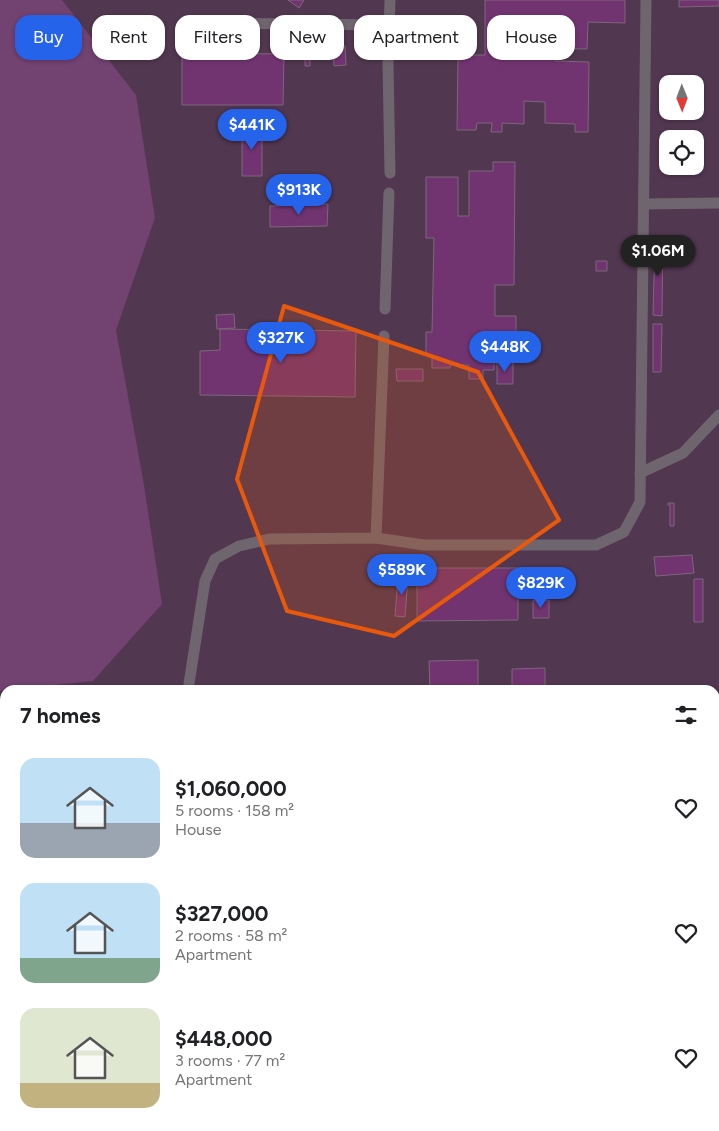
<!DOCTYPE html>
<meta charset="utf-8">
<style>
body{margin:0;font-family:Figtree,sans-serif;background:#f2f2f2;color:#202124;height:100vh;display:flex;flex-direction:column;font-size:19px;white-space:nowrap}
*{box-sizing:border-box;margin:0}
p{font-size:16px;color:#757577}
.icon{flex:none;width:28px;height:28px;fill:none;stroke:currentColor;stroke-width:2;stroke-linecap:round;stroke-linejoin:round}
.map{position:relative;flex:1;overflow:hidden}
.details{position:absolute;left:0px;top:685px;width:720px;height:446px;display:flex;flex-direction:column;background:#fff;border-radius:15px 15px 0 0;box-shadow:0 1px 4px #0004}
.details>*{flex:none}
.guide{position:absolute;left:15px;top:15px;width:690px;height:45px;display:flex;gap:10px}
.needle{width:32px;rotate:179deg}
.tools{position:absolute;left:659px;top:75px;display:grid;gap:10px}
.tools a{display:grid;place-items:center;width:45px;height:45px;border-radius:10px;background:#fff;box-shadow:0 1px 4px #0004;font-size:25px}
.price{position:absolute;translate:-50% -42px;padding:0 11px;border-radius:18px;background:#2563eb;color:#fff;font-size:16px;line-height:32px;filter:drop-shadow(0 1px 2px #0008)}
.price::after{content:'';position:absolute;left:50%;top:30px;width:15px;height:11px;margin-left:-8px;background:inherit;clip-path:polygon(0 0,100% 0,50% 100%)}
.price.active{background:#222;color:#fff}
ul{padding:0;list-style:none}
li{display:flex;align-items:center;gap:15px;height:125px;padding:0 20px}
li span{display:grid;place-items:center;flex:none;width:140px;height:100px;border-radius:15px;color:#555}
li>.icon{margin-inline-start:auto}
span .icon{width:60px;height:60px;fill:#fffc;stroke-width:1}
li b{font-size:21px}
h2{display:flex;justify-content:space-between;align-items:center;height:60px;padding:0 20px;font-size:21px}
.tag{padding:0 18px;border-radius:15px;background:#fff;box-shadow:0 1px 4px #0004;font-size:18px;line-height:45px}
.tag.active{background:#2563eb;color:#fff}
.map>svg:first-child{display:block}
.built{fill:#513750;fill-rule:evenodd}
.green{fill:#724270}
.water{fill:#945493}
.building{fill:#723471;stroke:#7d667b}
.lines{fill:none;stroke-linecap:round;stroke-linejoin:round}
.lane{stroke:#6f656e;stroke-width:11}
.marked{fill:#e8590c;fill-opacity:0.2;stroke:#e8590c;stroke-width:4;stroke-linejoin:round}
</style>
<div class="map">
<svg width="719" height="1131" viewBox="0 0 719 1131">
<rect width="100%" height="100%" fill="#432e42"/>
<path class="built" d="M 0,0 L 719,0 L 719,1131 L 0,1131 ZM 668,84 L 695,84 L 695,111 L 668,111 ZM 668,139 L 695,139 L 695,166 L 668,166 ZM 5,690 L 715,690 L 715,1126 L 5,1126 Z"/>
<path class="green" d="M 0,0 L 62,0 L 136,95 L 155,218 L 116,330 L 144,485 L 162,604 L 93,681 L 0,691 Z"/>
<path class="water" d="M 0,907 L 5,907 L 5,1053 L 0,1053 Z"/>
<path class="building" d="M 288,0 L 304,0 L 299,8 Z
M 485,0 L 625,0 L 625,23 L 588,22 L 587,49 L 519,48 L 519,57 L 555,57 L 555,61 L 589,62 L 588,132 L 575,132 L 575,124 L 545,123 L 545,102 L 524,101 L 524,124 L 502,123 L 502,132 L 491,132 L 492,123 L 477,123 L 476,130 L 457,130 L 458,55 L 485,55 Z
M 679,0 L 719,0 L 719,6 L 679,7 Z
M 272,43 L 276,43 L 277,52 L 272,53 Z
M 345,46 L 346,65 L 334,66 L 333,47 Z
M 182,53 L 284,54 L 283,105 L 182,105 Z
M 305,56 L 310,56 L 310,66 L 305,66 Z
M 242,126 L 262,126 L 262,176 L 242,176 Z
M 493,162 L 515,162 L 514,285 L 495,285 L 495,316 L 516,316 L 516,334 L 495,335 L 494,370 L 483,370 L 483,379 L 469,379 L 469,365 L 450,365 L 450,368 L 432,368 L 432,358 L 426,355 L 426,332 L 432,332 L 434,238 L 426,238 L 426,177 L 458,177 L 458,216 L 469,216 L 469,171 L 493,171 Z
M 328,204 L 327,226 L 270,227 L 270,206 Z
M 655,236 L 663,236 L 662,316 L 653,315 Z
M 596,261 L 607,261 L 607,271 L 596,271 Z
M 234,314 L 235,328 L 217,329 L 216,315 Z
M 653,324 L 662,324 L 661,372 L 653,372 Z
M 220,329 L 356,331 L 355,397 L 200,395 L 200,351 L 220,350 Z
M 497,362 L 513,363 L 513,384 L 497,384 Z
M 396,369 L 423,369 L 423,381 L 397,381 Z
M 668,503 L 674,503 L 674,526 L 670,526 L 670,505 L 668,505 Z
M 692,555 L 694,573 L 656,576 L 654,557 Z
M 417,568 L 518,568 L 518,620 L 417,621 Z
M 398,576 L 408,577 L 405,617 L 395,616 Z
M 694,579 L 703,579 L 703,622 L 694,622 Z
M 533,600 L 549,600 L 549,618 L 533,618 Z
M 478,660 L 478,690 L 430,690 L 429,661 Z
M 545,668 L 545,687 L 512,687 L 512,669 Z"/>
<g class="lines">
<path class="lane" d="M 222,23 L 389,25
M 390,173 L 388,63 L 390,0
M 644,204 L 719,203
M 385,309 L 389,193
M 384,336 L 376,538 L 424,545 L 596,545 L 624,532 L 640,502 L 646,0
M 640,473 L 683,453 L 719,415
M 188,690 L 205,581 L 215,559 L 239,546 L 269,539 L 376,538
M 122,1131 L 123,1126"/>
</g>
<path class="marked" d="M 284,306 L 478,372 L 559,520 L 394,636 L 287,611 L 237,479 Z"/>
</svg>
<div class="tools">
<a><svg class="needle" viewBox="-14 -14 28 28"><path d="M0-13l5 13h-10z" fill="#e53935"/><path d="M0 13l5-13h-10z" fill="#757577"/></svg></a>
<a><svg class="icon" aria-label="locate" viewBox="0 0 24 24"><circle cx="12" cy="12" r="6"/><path d="M12 2v4M12 18v4M2 12h4M18 12h4"/></svg></a>
</div>
<b class="price" style="left:252px;top:151px">$441K</b>
<b class="price" style="left:299px;top:216px">$913K</b>
<b class="price active" style="left:658px;top:277px">$1.06M</b>
<b class="price" style="left:281px;top:364px">$327K</b>
<b class="price" style="left:505px;top:373px">$448K</b>
<b class="price" style="left:402px;top:596px">$589K</b>
<b class="price" style="left:541px;top:609px">$829K</b>
<div class="guide">
<a class="tag active">Buy</a>
<a class="tag">Rent</a>
<a class="tag">Filters</a>
<a class="tag">New</a>
<a class="tag">Apartment</a>
<a class="tag">House</a>
</div>
<section class="details">
<h2>7 homes<svg class="icon" aria-label="filters" viewBox="0 0 24 24"><path d="M4 7h16M4 17h16"/><circle cx="9" cy="7" r="2"/><circle cx="15" cy="17" r="2"/></svg></h2>
<ul>
<li><span style="background:linear-gradient(#bfe0f5 65%,#9aa5b1 0)"><svg class="icon" aria-label="home" viewBox="0 0 24 24"><path d="M3 11l9-7 9 7M6 9v11h12V9"/></svg></span><div><b>$1,060,000</b><p>5 rooms · 158 m²</p><p>House</p></div><svg class="icon" aria-label="heart" viewBox="0 0 24 24"><path d="M12 20l-8-8c-3-5 5-10 8-4 3-6 11-1 8 4z"/></svg></li>
<li><span style="background:linear-gradient(#bfe0f5 75%,#7fa58c 0)"><svg class="icon" aria-label="home" viewBox="0 0 24 24"><path d="M3 11l9-7 9 7M6 9v11h12V9"/></svg></span><div><b>$327,000</b><p>2 rooms · 58 m²</p><p>Apartment</p></div><svg class="icon" aria-label="heart" viewBox="0 0 24 24"><path d="M12 20l-8-8c-3-5 5-10 8-4 3-6 11-1 8 4z"/></svg></li>
<li><span style="background:linear-gradient(#dfe7d0 75%,#c2b280 0)"><svg class="icon" aria-label="home" viewBox="0 0 24 24"><path d="M3 11l9-7 9 7M6 9v11h12V9"/></svg></span><div><b>$448,000</b><p>3 rooms · 77 m²</p><p>Apartment</p></div><svg class="icon" aria-label="heart" viewBox="0 0 24 24"><path d="M12 20l-8-8c-3-5 5-10 8-4 3-6 11-1 8 4z"/></svg></li>
</ul>
</section>
</div>
